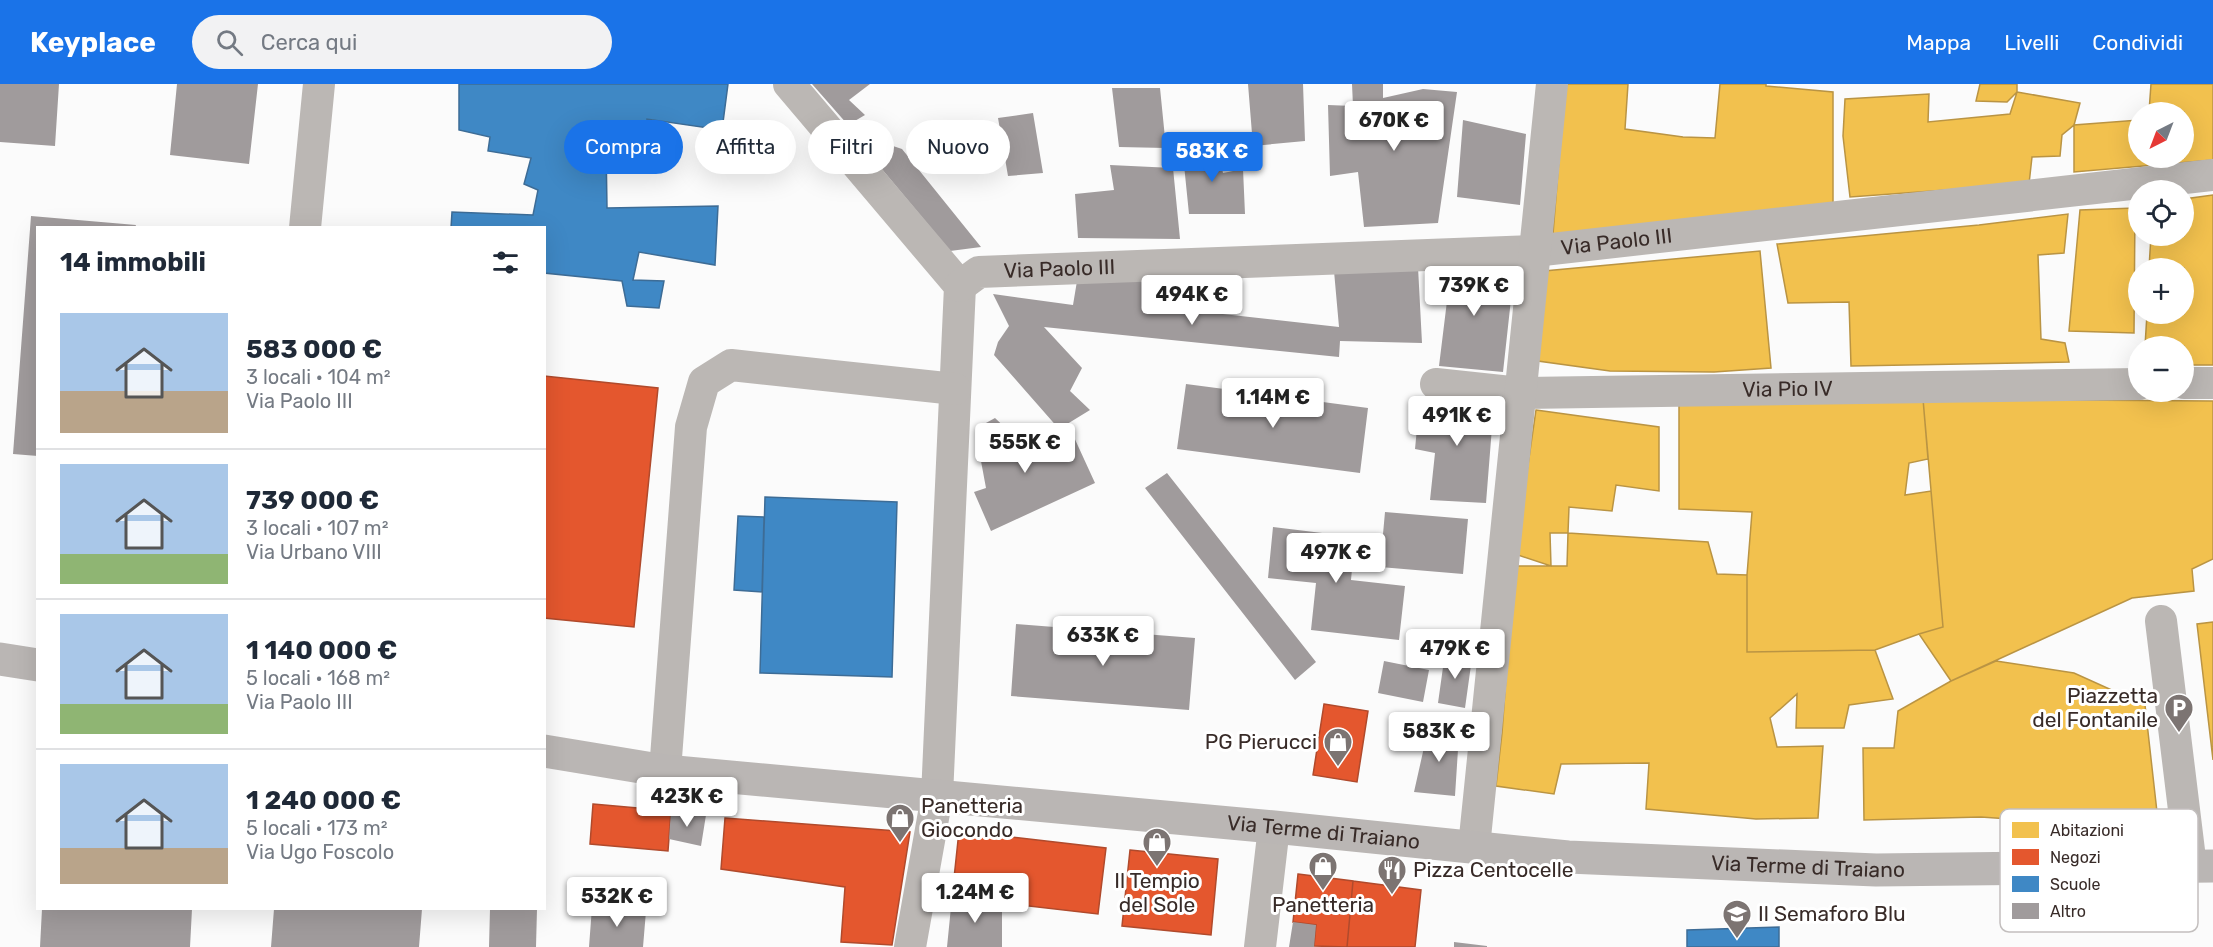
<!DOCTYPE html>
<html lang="it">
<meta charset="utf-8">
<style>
body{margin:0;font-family:Rubik,sans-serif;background:#f2f2f3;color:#1f2937;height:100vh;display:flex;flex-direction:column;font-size:22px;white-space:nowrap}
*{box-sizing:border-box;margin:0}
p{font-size:20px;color:#747a83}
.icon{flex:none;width:33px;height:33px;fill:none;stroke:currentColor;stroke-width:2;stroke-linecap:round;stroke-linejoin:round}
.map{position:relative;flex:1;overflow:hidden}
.panel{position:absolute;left:36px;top:142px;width:510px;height:684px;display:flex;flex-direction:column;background:#fff;border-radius:0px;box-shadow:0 6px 24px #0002}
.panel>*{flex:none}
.guide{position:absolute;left:564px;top:36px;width:570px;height:54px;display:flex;gap:12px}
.needle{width:39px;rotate:222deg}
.tools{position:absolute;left:2128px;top:18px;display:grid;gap:12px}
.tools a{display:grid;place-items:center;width:66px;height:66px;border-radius:50%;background:#fff;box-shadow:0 6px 24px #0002;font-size:30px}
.price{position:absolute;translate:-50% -51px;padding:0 14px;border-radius:6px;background:#fff;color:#222;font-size:20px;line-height:39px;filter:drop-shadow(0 2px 3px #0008)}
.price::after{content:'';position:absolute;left:50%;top:36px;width:18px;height:14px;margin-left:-9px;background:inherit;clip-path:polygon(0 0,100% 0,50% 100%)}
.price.active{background:#1a73e8;color:#fff}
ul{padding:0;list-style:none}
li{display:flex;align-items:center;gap:18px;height:150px;padding:0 24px}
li+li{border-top:2px solid #e0e1e3}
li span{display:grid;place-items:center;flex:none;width:168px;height:120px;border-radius:0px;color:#555}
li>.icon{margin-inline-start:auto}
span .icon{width:72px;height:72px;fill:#fffc;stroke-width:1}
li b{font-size:26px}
h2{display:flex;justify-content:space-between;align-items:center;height:72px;padding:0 24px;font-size:26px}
.tag{padding:0 21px;border-radius:27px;background:#fff;box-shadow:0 6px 24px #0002;font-size:21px;line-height:54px}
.tag.active{background:#1a73e8;color:#fff}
header{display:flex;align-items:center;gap:36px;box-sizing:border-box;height:84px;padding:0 30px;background:#1a73e8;color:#fff}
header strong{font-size:28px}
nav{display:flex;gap:33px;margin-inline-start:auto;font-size:21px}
.search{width:420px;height:54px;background:#f2f2f3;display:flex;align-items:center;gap:15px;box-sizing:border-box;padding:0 21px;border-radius:33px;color:#747a83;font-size:22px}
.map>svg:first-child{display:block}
.homes{fill:#f2c14e;stroke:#ba9443;stroke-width:1.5}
.shops{fill:#e4572e;stroke:#b04a2c;stroke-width:1.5}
.schools{fill:#3f88c5;stroke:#3d6c96;stroke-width:1.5}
.building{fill:#a09b9c}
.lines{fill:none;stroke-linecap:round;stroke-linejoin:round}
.street{stroke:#bbb7b4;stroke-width:32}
.secondary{stroke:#bab6b4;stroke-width:33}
.labels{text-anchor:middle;stroke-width:6;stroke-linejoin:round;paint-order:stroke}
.street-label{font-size:21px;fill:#382b28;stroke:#fff}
.poi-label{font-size:21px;fill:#382b28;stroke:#fff;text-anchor:start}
.key{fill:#fff;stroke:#c3bfbe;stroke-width:1.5}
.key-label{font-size:16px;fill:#382b28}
</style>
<header>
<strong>Keyplace</strong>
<div class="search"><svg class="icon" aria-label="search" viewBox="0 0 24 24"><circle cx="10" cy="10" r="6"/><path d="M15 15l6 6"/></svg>Cerca qui</div>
<nav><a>Mappa</a><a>Livelli</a><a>Condividi</a></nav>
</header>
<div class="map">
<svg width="2213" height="863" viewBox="0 0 2213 863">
<rect width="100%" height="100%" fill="#fbfbfb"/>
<path class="homes" d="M 1565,0 L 1628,0 L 1625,45 L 1683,53 L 1715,54 L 1720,0 L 1766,0 L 1766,2 L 1833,8 L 1833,123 L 1553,150 Z
M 1980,0 L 2017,0 L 2017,8 L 2007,18 L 1976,17 Z
M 2151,0 L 2213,0 L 2213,76 L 2074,88 L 2074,41 L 2139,36 L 2139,74 L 2184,74 L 2184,28 L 2149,28 Z
M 2017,8 L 2080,19 L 2074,41 L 2062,51 L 2060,72 L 2032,73 L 2029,100 L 1850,113 L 1843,52 L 1845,15 L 1929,10 L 1928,38 L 2010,30 Z
M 2213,111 L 2213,281 L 2184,281 L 2184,262 L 2145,262 L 2147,230 L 2184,230 L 2184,184 L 2149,184 L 2151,152 L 2184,152 L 2184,115 Z
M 2135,124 L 2134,249 L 2069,247 L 2080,126 Z
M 2068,130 L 2064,169 L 2038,171 L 2041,255 L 2065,259 L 2069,278 L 1851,282 L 1849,218 L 1788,219 L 1777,160 L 1979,141 Z
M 1760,167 L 1771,284 L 1714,288 L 1610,287 L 1538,277 L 1544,187 Z
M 1923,315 L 2213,317 L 2213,475 L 2192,485 L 2194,507 L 2132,514 L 1951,597 L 1919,550 L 1943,543 Z
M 1923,315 L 1928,375 L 1909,379 L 1905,411 L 1931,407 L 1943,543 L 1919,550 L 1875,566 L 1747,568 L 1747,491 L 1752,428 L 1679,425 L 1679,318 Z
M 1536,326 L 1659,343 L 1659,407 L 1616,401 L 1612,427 L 1569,423 L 1568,449 L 1550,449 L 1551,482 L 1515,470 Z
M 1568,449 L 1708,458 L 1717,490 L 1747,491 L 1747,568 L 1875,566 L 1893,615 L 1849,621 L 1844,644 L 1796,644 L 1797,610 L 1770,634 L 1777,663 L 1823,662 L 1818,734 L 1756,735 L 1646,725 L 1649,679 L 1561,680 L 1554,710 L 1496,702 L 1502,649 L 1514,482 L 1567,482 Z
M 2213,538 L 2213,676 L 2197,540 Z
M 1996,577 L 2074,589 L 2145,621 L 2159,746 L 1981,733 L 1864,736 L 1863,664 L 1894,664 L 1898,627 L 1951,597 Z"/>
<path class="shops" d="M 544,292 L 658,304 L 634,543 L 544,534 Z
M 1324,620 L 1368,627 L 1357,698 L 1313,691 Z
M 593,720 L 671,727 L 668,767 L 590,760 Z
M 725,734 L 910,748 L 892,861 L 841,858 L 845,803 L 721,785 Z
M 959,747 L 1106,764 L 1098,830 L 952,813 Z
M 1130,766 L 1218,775 L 1211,851 L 1122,842 Z
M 1298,790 L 1353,797 L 1347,863 L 1314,862 L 1316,841 L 1293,838 Z
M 1353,797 L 1421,806 L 1415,863 L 1347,863 Z"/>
<path class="schools" d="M 459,0 L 728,0 L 722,46 L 647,35 L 647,64 L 606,61 L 607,124 L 718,122 L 715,181 L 639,168 L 633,196 L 664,197 L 659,224 L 627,222 L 622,197 L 544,189 L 544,144 L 451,144 L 452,128 L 533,131 L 538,106 L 524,100 L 531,74 L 488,67 L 490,53 L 459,46 Z
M 765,413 L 897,418 L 892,593 L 760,589 Z
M 738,432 L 764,433 L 762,508 L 734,506 Z
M 1779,843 L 1779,863 L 1687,863 L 1687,846 Z"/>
<path class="building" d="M 0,0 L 59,0 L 55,62 L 0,58 Z
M 177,0 L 258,0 L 249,80 L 170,71 Z
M 812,0 L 870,0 L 849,16 L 865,31 L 848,41 Z
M 1248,0 L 1303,0 L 1305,57 L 1253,62 Z
M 1352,0 L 1383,0 L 1383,14 L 1423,5 L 1457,8 L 1438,139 L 1364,143 L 1358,88 L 1330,92 L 1328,21 L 1353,22 Z
M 1112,4 L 1160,4 L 1166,64 L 1119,63 Z
M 1033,29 L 1043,89 L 1008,92 L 998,34 Z
M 1463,36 L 1526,50 L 1520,121 L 1457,113 Z
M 884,59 L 902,65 L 981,163 L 950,167 L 871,72 Z
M 1182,61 L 1217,61 L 1223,89 L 1243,85 L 1245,130 L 1189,130 Z
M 1110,81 L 1173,84 L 1180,155 L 1078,154 L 1075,110 L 1114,106 Z
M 31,132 L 136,141 L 135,144 L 38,144 L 38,372 L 13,370 Z
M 1418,183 L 1422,259 L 1340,257 L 1339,273 L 1044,243 L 1082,284 L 1070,307 L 1090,326 L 1059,345 L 994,271 L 998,258 L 1009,242 L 993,210 L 1073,221 L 1077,197 L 1202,196 L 1205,228 L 1339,243 L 1334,187 Z
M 1428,185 L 1514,188 L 1503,288 L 1439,282 L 1447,217 L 1432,218 Z
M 1186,300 L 1368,324 L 1360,389 L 1177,365 Z
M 1420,313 L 1494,318 L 1486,419 L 1430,416 L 1435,369 L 1415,365 Z
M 995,334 L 1032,369 L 1073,351 L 1095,399 L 991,447 L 974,408 L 986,404 L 975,345 Z
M 1167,389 L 1316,578 L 1295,596 L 1145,404 Z
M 1385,428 L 1468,435 L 1463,490 L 1380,483 Z
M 1273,443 L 1355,453 L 1351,496 L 1405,502 L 1399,556 L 1311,546 L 1316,499 L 1268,494 Z
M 1016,540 L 1195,554 L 1189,626 L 1011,612 Z
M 1445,569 L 1472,574 L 1465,624 L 1438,619 Z
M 1384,577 L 1429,586 L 1423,618 L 1378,609 Z
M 1429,641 L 1459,650 L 1455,712 L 1414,708 Z
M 671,727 L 706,731 L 701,762 L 669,755 Z
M 952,813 L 1002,819 L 1002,863 L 947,863 Z
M 592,823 L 646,827 L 643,863 L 589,863 Z
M 42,825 L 192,825 L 190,863 L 40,863 Z
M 274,825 L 422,825 L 419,863 L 271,863 Z
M 490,825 L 537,825 L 536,863 L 489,863 Z
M 1293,838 L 1316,841 L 1314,863 L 1289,863 Z
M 1454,858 L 1487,862 L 1487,863 L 1454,863 Z"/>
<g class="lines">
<g class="street">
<path d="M 789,0 L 960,202 L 937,712 L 910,863"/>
<path d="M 305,144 L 319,0"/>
<path id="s1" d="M 960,202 L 979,188 L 1534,167 L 2213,91"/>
<path d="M 2184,299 L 2213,299"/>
<path id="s2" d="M 1436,300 L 1520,309 L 2139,300"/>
<path d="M 2161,537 L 2191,783"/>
<path d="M 665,687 L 691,343 L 704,298 L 731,281 L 955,305"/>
<path d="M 1474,763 L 1552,0"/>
<path d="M 1260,863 L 1274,743"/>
</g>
<g class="secondary">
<path d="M 0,575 L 38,581"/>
<path id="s3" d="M 544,667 L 665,687 L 1274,743 L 1568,773 L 1876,786 L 2213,782"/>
</g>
</g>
<defs>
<g id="parking-pin" transform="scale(1.5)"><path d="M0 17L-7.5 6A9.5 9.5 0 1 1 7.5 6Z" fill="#7c7472" stroke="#fff"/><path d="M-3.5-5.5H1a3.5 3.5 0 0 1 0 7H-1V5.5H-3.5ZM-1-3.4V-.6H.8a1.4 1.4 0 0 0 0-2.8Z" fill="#fff"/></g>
<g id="shop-pin" transform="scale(1.5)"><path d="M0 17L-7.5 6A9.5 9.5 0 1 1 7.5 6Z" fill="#7c7472" stroke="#fff"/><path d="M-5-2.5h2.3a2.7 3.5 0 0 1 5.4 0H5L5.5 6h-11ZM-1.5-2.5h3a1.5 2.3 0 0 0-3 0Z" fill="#fff"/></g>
<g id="restaurant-pin" transform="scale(1.5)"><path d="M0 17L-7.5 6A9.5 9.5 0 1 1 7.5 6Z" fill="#7c7472" stroke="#fff"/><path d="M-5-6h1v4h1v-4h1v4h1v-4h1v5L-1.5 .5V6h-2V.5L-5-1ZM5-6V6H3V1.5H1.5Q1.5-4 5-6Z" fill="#fff"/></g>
<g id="school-pin" transform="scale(1.5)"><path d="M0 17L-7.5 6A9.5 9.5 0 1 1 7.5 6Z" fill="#7c7472" stroke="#fff"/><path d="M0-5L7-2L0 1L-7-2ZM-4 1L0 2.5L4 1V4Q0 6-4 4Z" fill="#fff"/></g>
</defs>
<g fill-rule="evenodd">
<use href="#parking-pin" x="2179" y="624"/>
<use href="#shop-pin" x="1338" y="658"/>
<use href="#shop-pin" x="900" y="734"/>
<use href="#shop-pin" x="1157" y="758"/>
<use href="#shop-pin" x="1323" y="782"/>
<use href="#restaurant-pin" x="1392" y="786"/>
<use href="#school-pin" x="1737" y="830"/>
</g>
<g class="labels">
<g class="street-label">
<text dy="7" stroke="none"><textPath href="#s1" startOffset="662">Via Paolo III</textPath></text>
<text dy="7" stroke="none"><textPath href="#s1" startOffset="104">Via Paolo III</textPath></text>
<text dy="7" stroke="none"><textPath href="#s2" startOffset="352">Via Pio IV</textPath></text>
<text dy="7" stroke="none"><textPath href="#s3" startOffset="784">Via Terme di Traiano</textPath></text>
<text dy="7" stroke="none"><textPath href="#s3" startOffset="1270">Via Terme di Traiano</textPath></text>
</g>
<g class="poi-label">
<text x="2158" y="619" text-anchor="end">Piazzetta<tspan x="2158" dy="24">del Fontanile</tspan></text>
<text x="1317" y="665" text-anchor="end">PG Pierucci</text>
<text x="921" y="729">Panetteria<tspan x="921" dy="24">Giocondo</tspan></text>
<text x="1413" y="793">Pizza Centocelle</text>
<text x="1157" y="804" text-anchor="middle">Il Tempio<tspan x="1157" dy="24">del Sole</tspan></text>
<text x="1323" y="828" text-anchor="middle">Panetteria</text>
<text x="1758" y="837">Il Semaforo Blu</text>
</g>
</g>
<rect x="2000" y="725" width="198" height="123" rx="9" class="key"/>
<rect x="2012" y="738" width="27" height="16" fill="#f2c14e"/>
<rect x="2012" y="765" width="27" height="16" fill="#e4572e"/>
<rect x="2012" y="792" width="27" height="16" fill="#3f88c5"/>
<rect x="2012" y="819" width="27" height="16" fill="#a09b9c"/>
<g class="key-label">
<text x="2050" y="752">Abitazioni</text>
<text x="2050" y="779">Negozi</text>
<text x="2050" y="806">Scuole</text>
<text x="2050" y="833">Altro</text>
</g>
</svg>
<div class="tools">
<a><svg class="needle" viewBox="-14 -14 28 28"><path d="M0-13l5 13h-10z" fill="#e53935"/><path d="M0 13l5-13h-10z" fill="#747a83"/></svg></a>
<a><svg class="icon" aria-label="locate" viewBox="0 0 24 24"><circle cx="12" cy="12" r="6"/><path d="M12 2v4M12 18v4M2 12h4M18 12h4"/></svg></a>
<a>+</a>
<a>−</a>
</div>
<b class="price" style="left:1394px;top:68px">670K €</b>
<b class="price active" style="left:1212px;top:99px">583K €</b>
<b class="price" style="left:1474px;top:233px">739K €</b>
<b class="price" style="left:1192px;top:242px">494K €</b>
<b class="price" style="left:1273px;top:345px">1.14M €</b>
<b class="price" style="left:1457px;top:363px">491K €</b>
<b class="price" style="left:1025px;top:390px">555K €</b>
<b class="price" style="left:1336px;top:500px">497K €</b>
<b class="price" style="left:1103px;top:583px">633K €</b>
<b class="price" style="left:1455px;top:596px">479K €</b>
<b class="price" style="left:1439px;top:679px">583K €</b>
<b class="price" style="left:687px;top:744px">423K €</b>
<b class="price" style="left:975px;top:840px">1.24M €</b>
<b class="price" style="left:617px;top:844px">532K €</b>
<div class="guide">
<a class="tag active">Compra</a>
<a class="tag">Affitta</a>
<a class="tag">Filtri</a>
<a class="tag">Nuovo</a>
</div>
<section class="panel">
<h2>14 immobili<svg class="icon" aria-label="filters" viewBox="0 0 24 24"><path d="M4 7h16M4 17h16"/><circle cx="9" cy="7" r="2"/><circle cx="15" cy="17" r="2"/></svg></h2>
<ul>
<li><span style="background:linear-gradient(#a9c7e8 65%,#b9a48a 0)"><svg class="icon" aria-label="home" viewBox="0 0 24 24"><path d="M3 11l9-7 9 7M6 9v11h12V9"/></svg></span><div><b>583 000 €</b><p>3 locali · 104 m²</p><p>Via Paolo III</p></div></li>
<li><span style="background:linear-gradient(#a9c7e8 75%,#8fb573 0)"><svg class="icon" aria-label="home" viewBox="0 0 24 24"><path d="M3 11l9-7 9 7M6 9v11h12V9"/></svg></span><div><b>739 000 €</b><p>3 locali · 107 m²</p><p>Via Urbano VIII</p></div></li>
<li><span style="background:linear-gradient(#a9c7e8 75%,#8fb573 0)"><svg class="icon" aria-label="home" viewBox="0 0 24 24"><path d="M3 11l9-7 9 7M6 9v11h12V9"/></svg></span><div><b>1 140 000 €</b><p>5 locali · 168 m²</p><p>Via Paolo III</p></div></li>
<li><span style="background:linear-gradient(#a9c7e8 70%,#b9a48a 0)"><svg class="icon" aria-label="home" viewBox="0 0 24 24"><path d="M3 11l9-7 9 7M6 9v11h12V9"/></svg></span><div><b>1 240 000 €</b><p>5 locali · 173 m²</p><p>Via Ugo Foscolo</p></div></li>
</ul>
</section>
</div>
